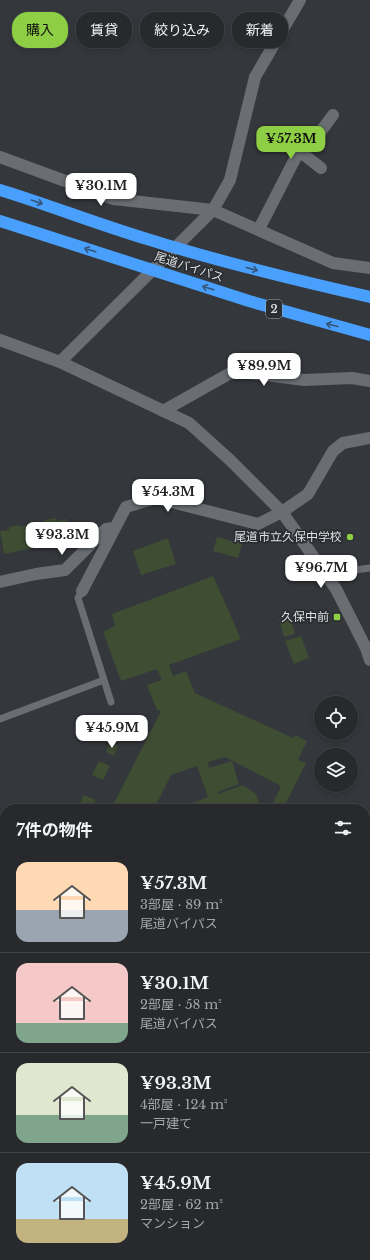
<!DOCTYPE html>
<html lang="ja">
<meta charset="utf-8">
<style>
body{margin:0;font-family:"Libre Baskerville","Noto Sans JP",serif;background:#333538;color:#f1f3f6;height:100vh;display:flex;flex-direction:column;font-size:15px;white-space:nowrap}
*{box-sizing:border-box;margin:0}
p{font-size:13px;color:#a4a6a9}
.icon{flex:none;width:22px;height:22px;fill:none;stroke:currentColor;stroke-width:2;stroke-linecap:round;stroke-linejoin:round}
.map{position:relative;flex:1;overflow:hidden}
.drawer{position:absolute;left:0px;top:804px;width:370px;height:456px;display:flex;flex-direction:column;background:#27292c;border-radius:16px 16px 0 0;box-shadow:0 2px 6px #0003,0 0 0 1px #434548}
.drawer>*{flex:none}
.guide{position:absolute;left:12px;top:12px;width:346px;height:36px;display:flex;gap:8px}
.controls{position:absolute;left:314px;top:696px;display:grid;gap:8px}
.controls a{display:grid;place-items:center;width:44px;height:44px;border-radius:50%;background:#27292c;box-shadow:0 2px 6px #0003,0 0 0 1px #434548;font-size:20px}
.price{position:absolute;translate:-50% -34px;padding:0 9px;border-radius:8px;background:#fff;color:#222;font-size:13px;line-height:26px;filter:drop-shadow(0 1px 2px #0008)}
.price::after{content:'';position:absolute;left:50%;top:24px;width:12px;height:9px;margin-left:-6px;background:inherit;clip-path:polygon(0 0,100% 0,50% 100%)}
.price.selected{background:#8dce44;color:#111}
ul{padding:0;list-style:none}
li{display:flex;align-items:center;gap:12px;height:100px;padding:0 16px}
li+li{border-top:1px solid #434548}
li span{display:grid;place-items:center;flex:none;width:112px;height:80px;border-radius:12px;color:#555}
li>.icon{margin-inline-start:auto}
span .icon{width:48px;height:48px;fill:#fffc;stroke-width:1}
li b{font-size:17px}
h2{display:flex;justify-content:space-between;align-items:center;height:48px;padding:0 16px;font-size:17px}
.tag{padding:0 14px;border-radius:16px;background:#27292c;box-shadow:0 2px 6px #0003,0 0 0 1px #434548;font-size:14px;line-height:36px}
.tag.selected{background:#8dce44;color:#111}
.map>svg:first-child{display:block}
.green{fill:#455970}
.building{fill:#3f4d33}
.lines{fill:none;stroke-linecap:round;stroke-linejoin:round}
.lane{stroke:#6a6e72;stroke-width:7}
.street{stroke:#6a6e72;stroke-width:12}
.secondary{stroke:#6a6e72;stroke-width:12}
.highway{stroke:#499ffc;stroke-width:12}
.oneway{stroke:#355578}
.poi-dot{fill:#8dce44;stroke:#2a2d31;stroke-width:1.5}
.labels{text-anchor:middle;stroke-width:3.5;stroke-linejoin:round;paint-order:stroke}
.shield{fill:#2a2d31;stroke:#a7aaac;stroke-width:1}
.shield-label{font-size:11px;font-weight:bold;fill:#dddfe1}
.street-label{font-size:12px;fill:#dddfe1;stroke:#2a2d31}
.poi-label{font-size:12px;fill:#dddfe1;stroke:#2a2d31;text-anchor:end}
</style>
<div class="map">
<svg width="370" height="1260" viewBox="0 0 370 1260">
<rect width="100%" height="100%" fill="#34373b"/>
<path class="green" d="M 370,1164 L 370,1260 L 151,1260 L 150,1255 L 365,1255 L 365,1168 Z"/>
<path class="building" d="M 56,518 L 56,521 L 67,519 L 72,540 L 4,554 L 0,531 L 9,530 L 9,527 L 20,525 L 20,527 L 45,522 L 44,520 Z
M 217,537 L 242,544 L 238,558 L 213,551 Z
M 168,538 L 176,564 L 141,575 L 133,551 Z
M 213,576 L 241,639 L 169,665 L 173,676 L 186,671 L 195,693 L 293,738 L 295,735 L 307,741 L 298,760 L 306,763 L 283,809 L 270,809 L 281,786 L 225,757 L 208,762 L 209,768 L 232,761 L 239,784 L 218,792 L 218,794 L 243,785 L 256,794 L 261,809 L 184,809 L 187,805 L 208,797 L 197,766 L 171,775 L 154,809 L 111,809 L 161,711 L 157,710 L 147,685 L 162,680 L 157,669 L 121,681 L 103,632 L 115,626 L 112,614 Z
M 290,616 L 295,634 L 284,637 L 279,619 Z
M 301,636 L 309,658 L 294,664 L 285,641 Z
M 110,742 L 118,746 L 114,756 L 106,752 Z
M 99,761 L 110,766 L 103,780 L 92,775 Z
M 84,795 L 96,800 L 91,809 L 77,809 Z
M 0,838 L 5,851 L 5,901 L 0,902 Z"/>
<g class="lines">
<path class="lane" d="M 325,574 L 370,568
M 82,591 L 78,598 L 111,702
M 0,719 L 104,680
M 365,1124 L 370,1129"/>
<path class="street" d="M 276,133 L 321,168
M 0,157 L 114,199 L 213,210 L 333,263 L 370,268
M 259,229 L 299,151 L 310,146 L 333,115
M 163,411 L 234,371 L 304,380 L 352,378 L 370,381
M 0,582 L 36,574 L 65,570 L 106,529 L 113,528
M 82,591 L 126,507 L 156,498 L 258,524 L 282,512 L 308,494 L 333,451 L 343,443 L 370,438
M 0,925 L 5,929"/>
<path class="secondary" d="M 0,340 L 60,362 L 189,423 L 230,460 L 282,512 L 336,589 L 366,648 L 370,660
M 60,362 L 213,210 L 230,180 L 255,77 L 300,0"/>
<path class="highway" d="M 0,190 C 49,205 97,224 147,239 C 220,262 295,280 370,297
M 0,221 L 249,301 L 370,335"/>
</g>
<defs><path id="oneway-shaft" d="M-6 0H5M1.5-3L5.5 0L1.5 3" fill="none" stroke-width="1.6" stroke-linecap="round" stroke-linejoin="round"/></defs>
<g class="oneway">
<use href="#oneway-shaft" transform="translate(37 202) rotate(19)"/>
<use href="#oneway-shaft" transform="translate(90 250) rotate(-162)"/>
<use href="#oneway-shaft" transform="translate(252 269) rotate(15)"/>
<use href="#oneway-shaft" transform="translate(208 288) rotate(-162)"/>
<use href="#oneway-shaft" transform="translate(332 325) rotate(-166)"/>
</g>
<g class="poi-dot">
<circle cx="350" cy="537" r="4"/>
<rect x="333" y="613" width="8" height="8" rx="2"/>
</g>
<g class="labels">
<rect class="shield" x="266" y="300" width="16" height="18" rx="3"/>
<g class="shield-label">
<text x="274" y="313">2</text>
</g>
<g class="street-label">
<text transform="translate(189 267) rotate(18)" y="4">尾道バイパス</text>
</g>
<g class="poi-label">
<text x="342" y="541">尾道市立久保中学校</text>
<text x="329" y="621">久保中前</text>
</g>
</g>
</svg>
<div class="controls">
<a><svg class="icon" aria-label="locate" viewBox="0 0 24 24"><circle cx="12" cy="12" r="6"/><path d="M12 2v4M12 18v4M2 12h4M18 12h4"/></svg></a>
<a><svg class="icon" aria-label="layers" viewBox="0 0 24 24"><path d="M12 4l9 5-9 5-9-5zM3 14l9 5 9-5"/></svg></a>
</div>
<b class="price selected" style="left:291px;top:160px">¥57.3M</b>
<b class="price" style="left:101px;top:207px">¥30.1M</b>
<b class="price" style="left:264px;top:387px">¥89.9M</b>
<b class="price" style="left:168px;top:513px">¥54.3M</b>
<b class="price" style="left:62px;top:556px">¥93.3M</b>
<b class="price" style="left:321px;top:589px">¥96.7M</b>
<b class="price" style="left:112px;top:749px">¥45.9M</b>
<div class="guide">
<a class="tag selected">購入</a>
<a class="tag">賃貸</a>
<a class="tag">絞り込み</a>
<a class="tag">新着</a>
</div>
<section class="drawer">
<h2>7件の物件<svg class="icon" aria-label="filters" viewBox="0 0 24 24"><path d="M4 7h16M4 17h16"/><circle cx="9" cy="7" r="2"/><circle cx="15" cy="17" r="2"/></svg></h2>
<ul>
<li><span style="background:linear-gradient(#ffd9b3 60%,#9aa5b1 0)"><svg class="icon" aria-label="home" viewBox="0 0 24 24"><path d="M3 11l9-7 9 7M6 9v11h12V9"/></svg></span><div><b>¥57.3M</b><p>3部屋 · 89 m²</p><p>尾道バイパス</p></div></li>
<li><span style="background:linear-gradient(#f6c9c9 75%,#7fa58c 0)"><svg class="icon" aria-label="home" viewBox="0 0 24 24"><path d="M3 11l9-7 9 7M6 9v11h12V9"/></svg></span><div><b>¥30.1M</b><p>2部屋 · 58 m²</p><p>尾道バイパス</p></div></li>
<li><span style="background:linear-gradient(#dfe7d0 65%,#7fa58c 0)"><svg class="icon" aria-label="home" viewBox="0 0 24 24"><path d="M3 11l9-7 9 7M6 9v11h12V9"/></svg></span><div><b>¥93.3M</b><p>4部屋 · 124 m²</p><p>一戸建て</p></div></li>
<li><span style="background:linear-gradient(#bfe0f5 70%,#c2b280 0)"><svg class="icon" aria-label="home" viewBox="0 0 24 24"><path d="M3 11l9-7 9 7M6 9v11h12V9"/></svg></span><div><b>¥45.9M</b><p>2部屋 · 62 m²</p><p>マンション</p></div></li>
</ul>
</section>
</div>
